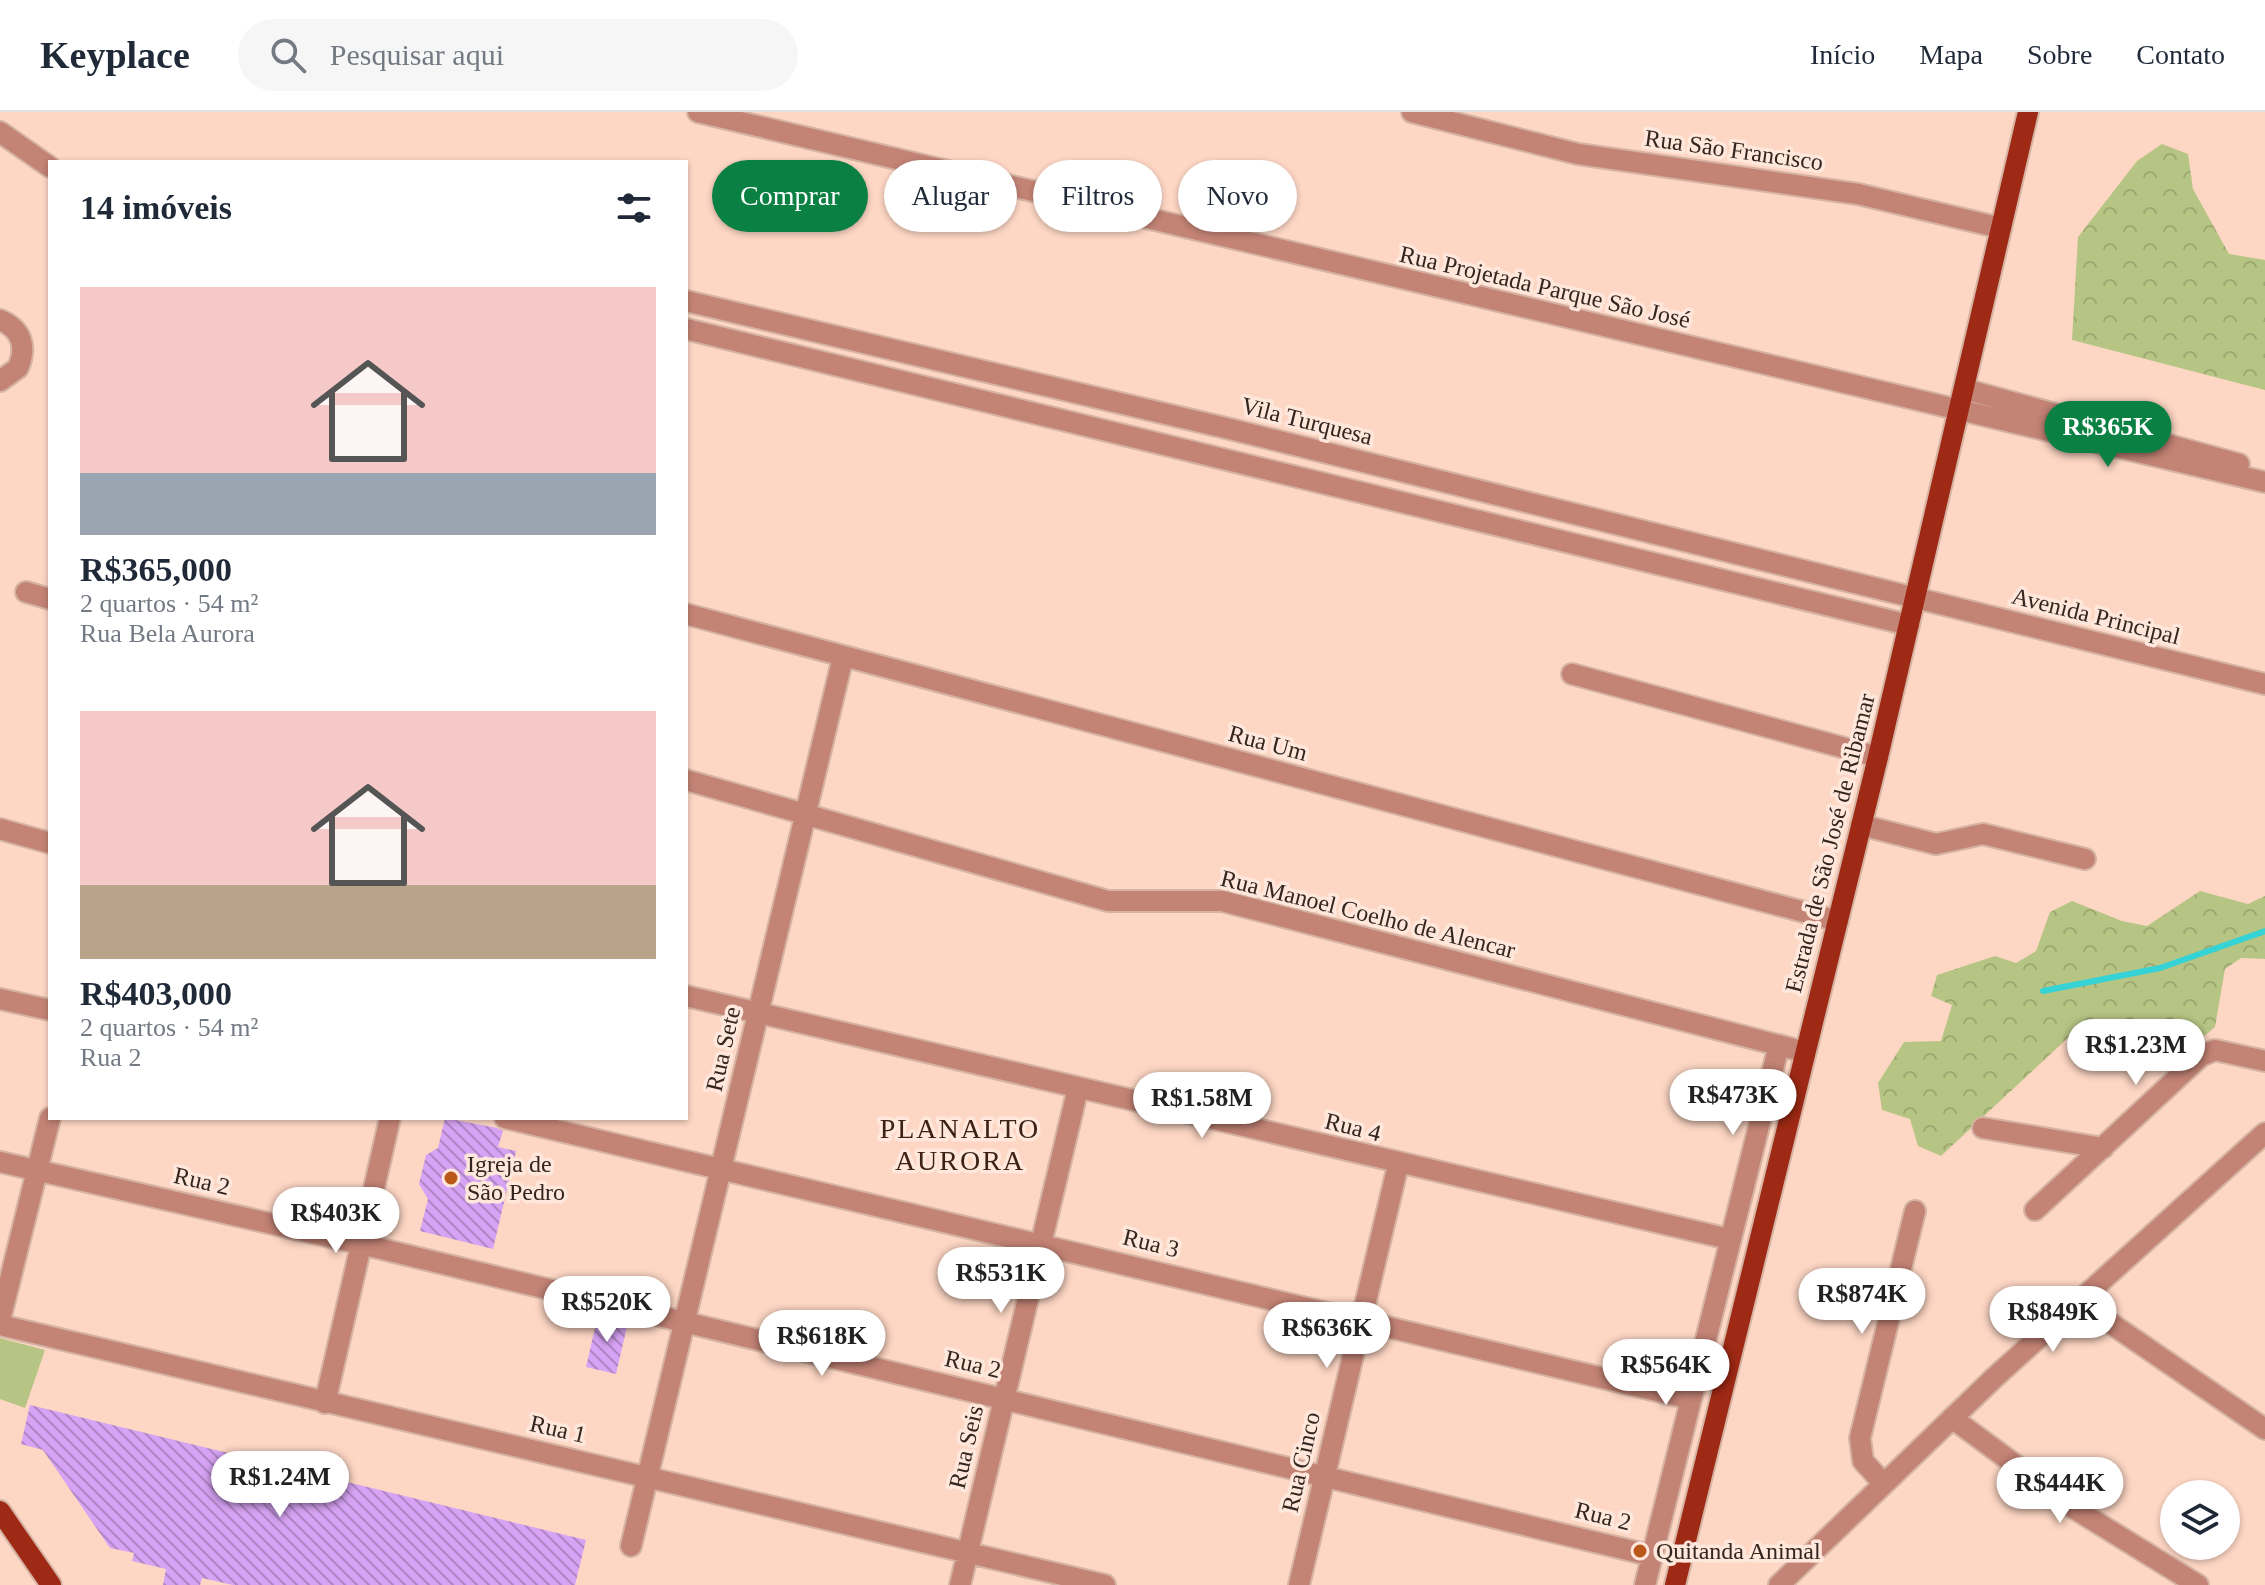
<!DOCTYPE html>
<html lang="pt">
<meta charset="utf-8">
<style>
body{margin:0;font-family:Georgia,serif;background:#f6f6f7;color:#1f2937;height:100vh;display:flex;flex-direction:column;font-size:30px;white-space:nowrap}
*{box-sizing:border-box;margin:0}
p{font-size:26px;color:#747a83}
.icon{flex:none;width:44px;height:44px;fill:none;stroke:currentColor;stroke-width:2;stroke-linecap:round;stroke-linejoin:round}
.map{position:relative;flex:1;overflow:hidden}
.sheet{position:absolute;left:48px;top:48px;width:640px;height:960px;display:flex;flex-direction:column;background:#fff;border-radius:0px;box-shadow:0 2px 6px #0004}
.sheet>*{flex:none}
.guide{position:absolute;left:712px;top:48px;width:760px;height:72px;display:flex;gap:16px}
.tools{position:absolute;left:2160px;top:1368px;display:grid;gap:16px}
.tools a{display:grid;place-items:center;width:80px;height:80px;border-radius:50%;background:#fff;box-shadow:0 2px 6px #0004;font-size:40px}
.price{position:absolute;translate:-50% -68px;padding:0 18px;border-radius:28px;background:#fff;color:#222;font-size:26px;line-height:52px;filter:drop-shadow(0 2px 4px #0008)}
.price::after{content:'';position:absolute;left:50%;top:48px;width:24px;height:18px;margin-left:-12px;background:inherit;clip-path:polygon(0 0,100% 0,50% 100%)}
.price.selected{background:#0b8043;color:#fff}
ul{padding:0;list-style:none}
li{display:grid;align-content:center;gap:16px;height:424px;padding:0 32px}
li span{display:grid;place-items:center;height:248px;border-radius:0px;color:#555}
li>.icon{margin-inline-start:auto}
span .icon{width:144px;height:144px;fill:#fffc;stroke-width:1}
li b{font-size:34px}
h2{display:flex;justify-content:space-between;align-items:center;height:96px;padding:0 32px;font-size:34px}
.pill{padding:0 28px;border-radius:36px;background:#fff;box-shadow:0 2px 6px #0004;font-size:28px;line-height:72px}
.pill.selected{background:#0b8043;color:#fff}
header{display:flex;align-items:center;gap:48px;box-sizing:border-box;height:112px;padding:0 40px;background:#fff;border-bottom:2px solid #e0e1e3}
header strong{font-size:38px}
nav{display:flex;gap:44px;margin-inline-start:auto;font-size:28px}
.search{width:560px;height:72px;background:#f6f6f7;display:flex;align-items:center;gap:20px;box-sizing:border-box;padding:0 28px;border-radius:44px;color:#747a83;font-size:30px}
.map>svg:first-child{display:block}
.forest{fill:url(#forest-crowns)}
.park{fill:#b7c584}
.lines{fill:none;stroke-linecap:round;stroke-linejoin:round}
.stream{stroke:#35d2d6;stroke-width:6}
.building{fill:url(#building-back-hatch)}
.minor-casing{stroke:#d5b3a3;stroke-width:24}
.major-casing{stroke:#d5b3a3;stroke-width:24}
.minor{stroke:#c38375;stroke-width:20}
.major{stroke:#9e2914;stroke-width:20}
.poi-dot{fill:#b95818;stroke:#ffe7dc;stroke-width:3}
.labels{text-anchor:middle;stroke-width:7;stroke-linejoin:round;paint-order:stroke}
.street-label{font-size:24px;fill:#34261f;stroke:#ffe7dc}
.poi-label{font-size:24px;fill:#34261f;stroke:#ffe7dc;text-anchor:start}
.quarter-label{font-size:28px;letter-spacing:2px;fill:#3d2113;stroke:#ffe7dc}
</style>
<header>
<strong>Keyplace</strong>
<div class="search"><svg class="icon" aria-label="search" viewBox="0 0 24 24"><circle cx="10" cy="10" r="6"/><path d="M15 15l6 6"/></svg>Pesquisar aqui</div>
<nav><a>Início</a><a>Mapa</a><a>Sobre</a><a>Contato</a></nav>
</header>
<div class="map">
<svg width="2265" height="1473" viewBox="0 0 2265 1473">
<defs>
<pattern id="forest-crowns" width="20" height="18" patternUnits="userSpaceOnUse" patternTransform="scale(2)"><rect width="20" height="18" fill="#b7c584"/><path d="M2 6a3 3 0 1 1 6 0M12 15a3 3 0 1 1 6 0" fill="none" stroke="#9ea972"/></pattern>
<pattern id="building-back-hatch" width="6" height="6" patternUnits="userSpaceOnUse" patternTransform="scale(2)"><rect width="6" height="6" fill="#d7a3f4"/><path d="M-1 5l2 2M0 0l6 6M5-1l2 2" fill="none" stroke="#af85c5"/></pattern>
</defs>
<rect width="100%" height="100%" fill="#fdd6c4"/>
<path class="forest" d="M 2162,32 L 2188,42 L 2193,77 L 2229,142 L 2265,148 L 2265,278 L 2072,228 L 2078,125 L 2137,49 Z
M 2200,779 L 2248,792 L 2265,784 L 2265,847 L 2241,846 L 2225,857 L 2215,915 L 2184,941 L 2084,911 L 1941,1044 L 1918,1034 L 1910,1007 L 1882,998 L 1878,971 L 1904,930 L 1941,929 L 1952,893 L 1931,884 L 1937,863 L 1995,844 L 2016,851 L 2036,839 L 2050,800 L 2072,789 L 2122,809 L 2147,814 Z"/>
<path class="park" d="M 0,1226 L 45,1238 L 25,1296 L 0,1287 Z"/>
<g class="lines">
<path class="stream" d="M 2043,879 L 2160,856 L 2265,819"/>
</g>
<path class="building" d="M 445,1006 L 497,1016 L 503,1019 L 498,1035 L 516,1039 L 493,1137 L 420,1119 L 428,1087 L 419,1072 L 426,1043 L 438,1036 Z
M 598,1203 L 628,1210 L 616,1262 L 586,1255 Z
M 30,1293 L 586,1428 L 575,1473 L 233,1473 L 202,1466 L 200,1473 L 163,1473 L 166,1457 L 132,1449 L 134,1441 L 110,1436 L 43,1338 L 21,1332 Z"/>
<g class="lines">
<g class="minor-casing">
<path id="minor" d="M 698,0 L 2265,370
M 1412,0 L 1578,42 L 1858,82 L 2001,116
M 0,20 L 50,55
M 686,189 L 1230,317 L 2265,572
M 0,208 C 22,217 27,235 18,256 L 0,269
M 686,217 L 1909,513
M 1964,277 L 2239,352
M 26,480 L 50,487
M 686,502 L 1838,809
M 1572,562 L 1878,645
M 686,668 L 1108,789 L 1222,789 L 1805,940
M 1861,713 L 1936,732 L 1983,722 L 2085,747
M 0,717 L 50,731
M 686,884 L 1729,1127
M 0,887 L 50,898
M 505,1006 L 1691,1287
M 1983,1016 L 2103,1036
M 0,1050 L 361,1132 L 1653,1444
M 2035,1098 L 2201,944 L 2215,938 L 2265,949
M 2078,1189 L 2265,1317
M 0,1208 L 50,1006
M 0,1213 L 1105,1473
M 325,1291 L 390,1006
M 1952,1306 L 2075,1397 L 2198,1473
M 1883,1371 L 1863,1349 L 1860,1326 L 1915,1099
M 631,1434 L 843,545
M 960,1473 L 1078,976
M 1299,1473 L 1398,1053
M 1645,1473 L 1779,933
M 1779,1473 L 1994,1266 L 2265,1021"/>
</g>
<g class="major-casing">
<path id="major" d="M 0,1399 L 51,1473
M 1675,1473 L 1878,645 L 2028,0"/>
</g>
<use href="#minor" class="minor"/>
<use href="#major" class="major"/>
</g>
<g class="poi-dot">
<circle cx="451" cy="1066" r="8"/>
<circle cx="1640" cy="1439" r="8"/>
</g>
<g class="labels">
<g class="street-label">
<text transform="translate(1734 38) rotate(8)" y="8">Rua São Francisco</text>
<text transform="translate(1545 175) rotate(13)" y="8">Rua Projetada Parque São José</text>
<text transform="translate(1307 309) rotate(14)" y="8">Vila Turquesa</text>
<text transform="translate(2096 504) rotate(14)" y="8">Avenida Principal</text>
<text transform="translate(1268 631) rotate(15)" y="8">Rua Um</text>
<text transform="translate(1830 731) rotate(-76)" y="8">Estrada de São José de Ribamar</text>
<text transform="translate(1368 802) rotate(14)" y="8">Rua Manoel Coelho de Alencar</text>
<text transform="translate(723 937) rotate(-77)" y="8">Rua Sete</text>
<text transform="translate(1353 1015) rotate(14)" y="8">Rua 4</text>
<text transform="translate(202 1069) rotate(13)" y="8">Rua 2</text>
<text transform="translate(1151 1131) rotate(14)" y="8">Rua 3</text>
<text transform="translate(973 1252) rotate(13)" y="8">Rua 2</text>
<text transform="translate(558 1317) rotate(13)" y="8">Rua 1</text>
<text transform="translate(966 1335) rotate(-77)" y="8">Rua Seis</text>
<text transform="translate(1301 1350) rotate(-77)" y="8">Rua Cinco</text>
<text transform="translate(1603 1404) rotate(14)" y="8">Rua 2</text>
</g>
<g class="poi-label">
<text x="467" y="1060">Igreja de<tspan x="467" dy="28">São Pedro</tspan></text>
<text x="1656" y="1447">Quitanda Animal</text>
</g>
<g class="quarter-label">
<text x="960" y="1026">PLANALTO<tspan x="960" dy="32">AURORA</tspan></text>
</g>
</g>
</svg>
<div class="tools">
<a><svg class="icon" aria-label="layers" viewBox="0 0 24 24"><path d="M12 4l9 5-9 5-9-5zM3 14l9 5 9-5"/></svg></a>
</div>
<b class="price selected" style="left:2108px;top:357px">R$365K</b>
<b class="price" style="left:2136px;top:975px">R$1.23M</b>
<b class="price" style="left:1733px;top:1025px">R$473K</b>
<b class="price" style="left:1202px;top:1028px">R$1.58M</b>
<b class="price" style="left:336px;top:1143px">R$403K</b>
<b class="price" style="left:1001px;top:1203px">R$531K</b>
<b class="price" style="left:1862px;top:1224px">R$874K</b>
<b class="price" style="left:607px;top:1232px">R$520K</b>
<b class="price" style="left:2053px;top:1242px">R$849K</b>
<b class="price" style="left:1327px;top:1258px">R$636K</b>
<b class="price" style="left:822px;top:1266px">R$618K</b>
<b class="price" style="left:1666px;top:1295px">R$564K</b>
<b class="price" style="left:280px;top:1407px">R$1.24M</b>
<b class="price" style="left:2060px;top:1413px">R$444K</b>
<div class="guide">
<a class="pill selected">Comprar</a>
<a class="pill">Alugar</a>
<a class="pill">Filtros</a>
<a class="pill">Novo</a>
</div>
<section class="sheet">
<h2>14 imóveis<svg class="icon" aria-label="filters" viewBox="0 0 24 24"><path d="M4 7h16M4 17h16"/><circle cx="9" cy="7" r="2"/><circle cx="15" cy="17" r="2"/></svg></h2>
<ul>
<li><span style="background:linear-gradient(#f6c9c9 75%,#9aa5b1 0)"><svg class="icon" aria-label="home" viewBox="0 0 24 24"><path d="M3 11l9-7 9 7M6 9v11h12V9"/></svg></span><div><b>R$365,000</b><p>2 quartos · 54 m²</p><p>Rua Bela Aurora</p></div></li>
<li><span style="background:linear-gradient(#f6c9c9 70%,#b9a48a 0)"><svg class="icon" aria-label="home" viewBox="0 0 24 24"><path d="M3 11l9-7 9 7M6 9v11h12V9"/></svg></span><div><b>R$403,000</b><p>2 quartos · 54 m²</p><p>Rua 2</p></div></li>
</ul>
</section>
</div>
